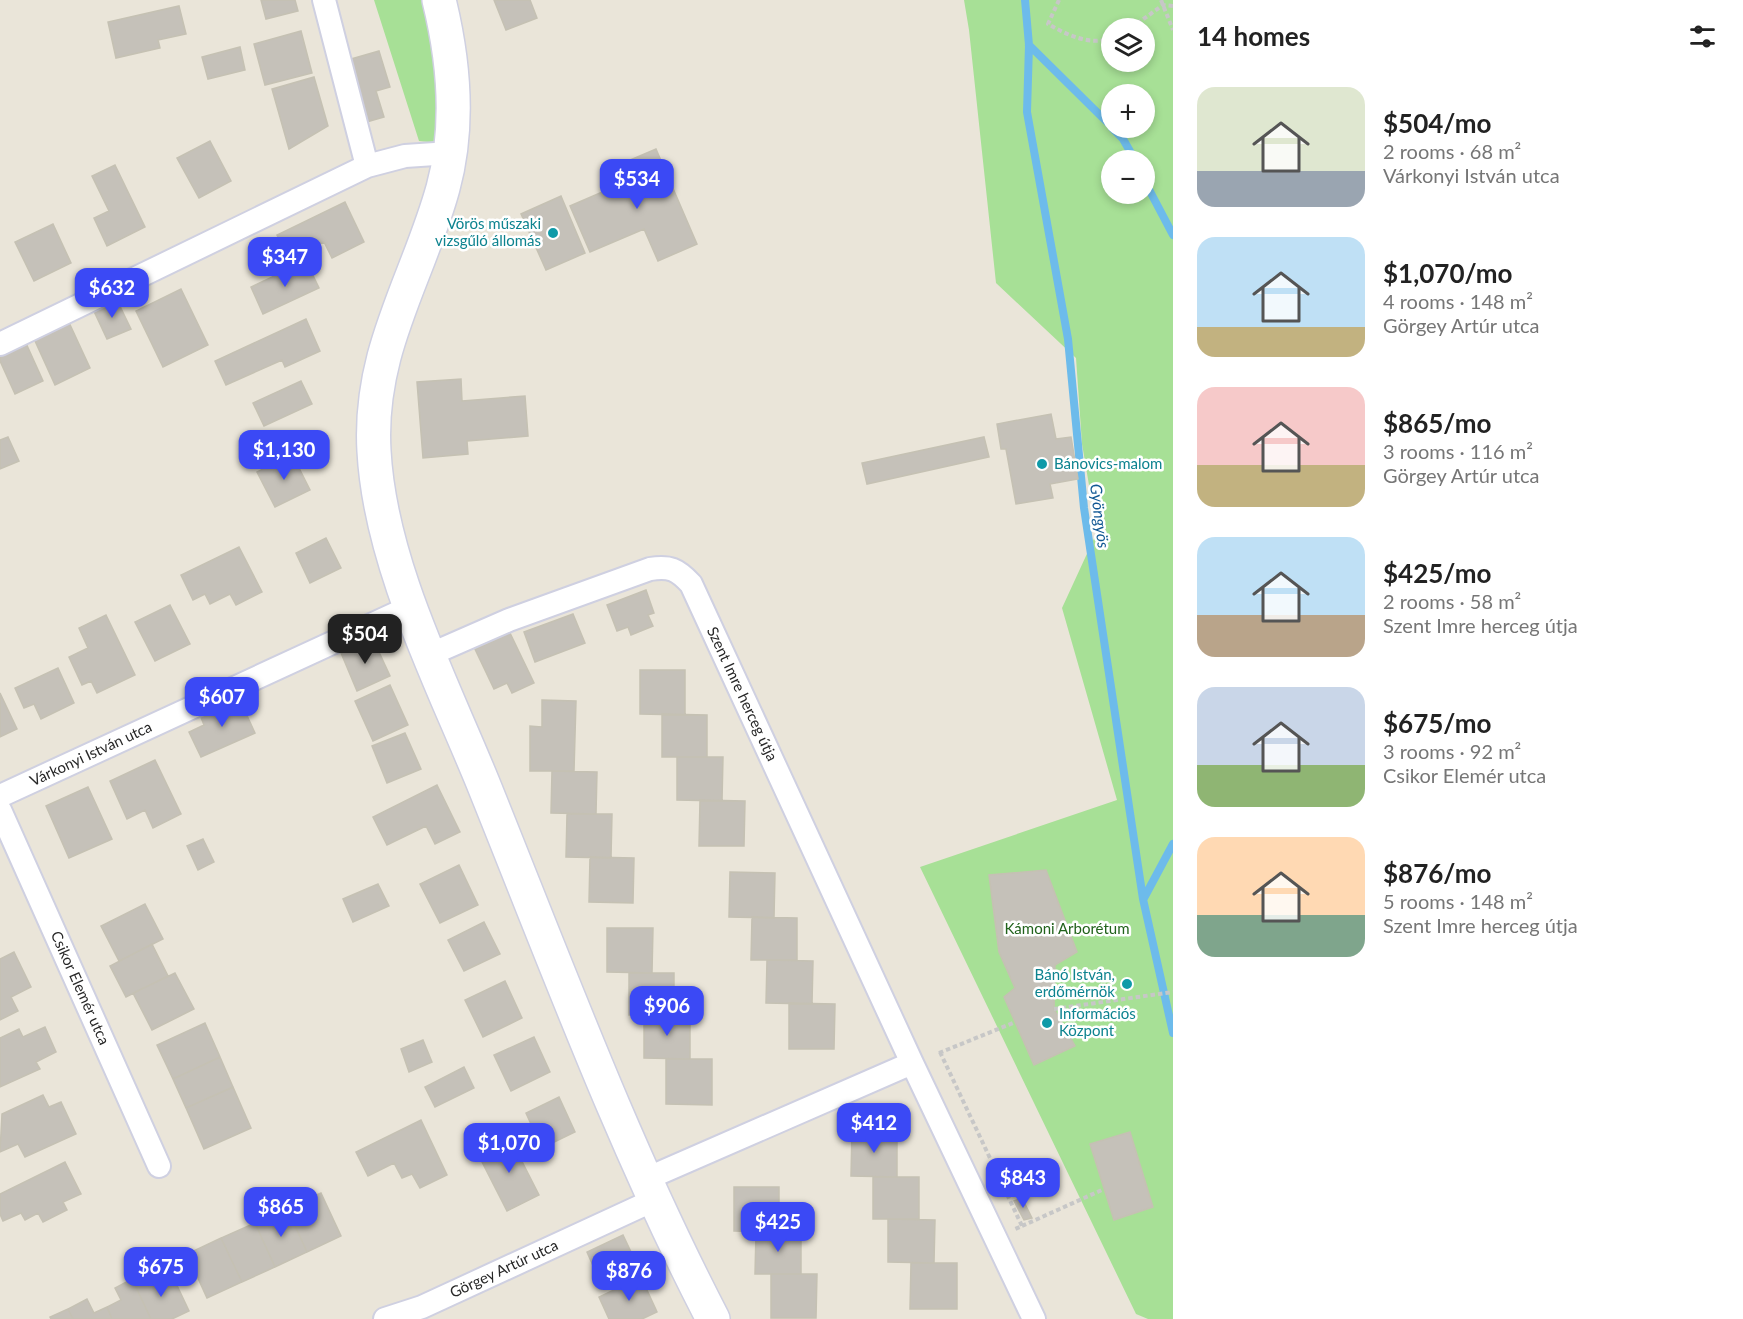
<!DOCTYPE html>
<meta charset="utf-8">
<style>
body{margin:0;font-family:Lato,sans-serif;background:#f2f2f2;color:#222;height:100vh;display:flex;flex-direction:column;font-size:22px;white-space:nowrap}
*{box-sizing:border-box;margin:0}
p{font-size:20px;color:#767676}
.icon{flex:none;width:33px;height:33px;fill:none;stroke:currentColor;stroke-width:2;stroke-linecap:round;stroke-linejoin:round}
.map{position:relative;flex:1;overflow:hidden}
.side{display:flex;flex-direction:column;background:#fff;width:570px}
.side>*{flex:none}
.tools{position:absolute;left:1101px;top:18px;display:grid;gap:12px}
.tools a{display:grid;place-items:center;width:54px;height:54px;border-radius:50%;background:#fff;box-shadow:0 3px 9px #0003;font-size:30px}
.price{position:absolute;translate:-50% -51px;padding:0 14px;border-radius:12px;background:#3b49f5;color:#fff;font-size:20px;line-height:39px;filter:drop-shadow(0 2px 3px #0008)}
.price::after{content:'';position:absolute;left:50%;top:36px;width:18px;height:14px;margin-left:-9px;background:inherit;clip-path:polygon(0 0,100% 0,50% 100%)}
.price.active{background:#222;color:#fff}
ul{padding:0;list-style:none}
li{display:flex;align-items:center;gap:18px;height:150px;padding:0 24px}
li span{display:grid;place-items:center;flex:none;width:168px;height:120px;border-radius:18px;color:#555}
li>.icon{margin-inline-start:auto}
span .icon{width:72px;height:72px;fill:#fffc;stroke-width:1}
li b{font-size:26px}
h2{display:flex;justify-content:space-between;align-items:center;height:72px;padding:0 24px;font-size:26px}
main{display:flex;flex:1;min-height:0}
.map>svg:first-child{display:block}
.green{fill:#a7e096;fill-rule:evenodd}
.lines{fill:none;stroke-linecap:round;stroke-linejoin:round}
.stream{stroke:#6dbbeb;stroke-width:8}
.building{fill:#c5c1b9;stroke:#c5c1b3;stroke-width:1.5}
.street-casing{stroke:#cfd0e1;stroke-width:26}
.secondary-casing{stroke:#cfd0e1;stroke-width:36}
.path{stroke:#c7c7c7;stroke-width:4;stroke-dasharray:4.5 3;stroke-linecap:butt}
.street{stroke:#fff;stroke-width:22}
.secondary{stroke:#fff;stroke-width:33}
.culture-dot{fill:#0f9aa8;stroke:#fff;stroke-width:2}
.labels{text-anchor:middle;stroke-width:5;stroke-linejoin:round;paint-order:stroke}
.culture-label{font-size:15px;fill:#0d838f;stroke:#fff;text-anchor:end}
.street-label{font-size:15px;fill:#282828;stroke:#fff}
.park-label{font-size:15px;fill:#21621b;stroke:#fff}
.water-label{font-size:16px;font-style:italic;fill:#105793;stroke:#fff}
</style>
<main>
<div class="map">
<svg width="1173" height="1319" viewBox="0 0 1173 1319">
<rect width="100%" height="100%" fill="#eae5d9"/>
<path class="green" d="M 374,0 L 427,0 L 440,49 L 438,143 L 419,141 Z
M 964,0 L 1173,0 L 1173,1319 L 1148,1319 L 1136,1314 L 920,867 L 1117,800 L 1062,608 L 1097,532 L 1082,444 L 1076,358 L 996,283 L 969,30 ZM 1112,28 L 1144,28 L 1144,62 L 1112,62 ZM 1112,94 L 1144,94 L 1144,128 L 1112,128 ZM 1112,160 L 1144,160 L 1144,194 L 1112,194 Z"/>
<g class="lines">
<path class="stream" d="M 1025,0 L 1029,45 L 1027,112 L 1068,339 L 1084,508 L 1143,899 L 1173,1033
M 1029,45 L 1112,127
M 1112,128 L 1123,139 L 1135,160
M 1144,180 L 1173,235
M 1144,898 L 1173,844"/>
</g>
<path class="building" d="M 261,0 L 295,0 L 298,11 L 266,19 Z
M 494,0 L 530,0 L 537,18 L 506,30 Z
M 179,6 L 186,34 L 158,40 L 160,48 L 116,58 L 108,22 Z
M 301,31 L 312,73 L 265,85 L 254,44 Z
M 240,47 L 245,70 L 208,79 L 202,57 Z
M 379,51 L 390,87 L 376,91 L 384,117 L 363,123 L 344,61 Z
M 314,77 L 328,126 L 289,149 L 272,89 Z
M 210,141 L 231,181 L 199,198 L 177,158 Z
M 656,149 L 697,244 L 658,261 L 644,229 L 590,252 L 570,206 L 621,184 L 614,167 Z
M 115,165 L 145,227 L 107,246 L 94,218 L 109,211 L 92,176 Z
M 561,196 L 585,253 L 546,270 L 521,214 Z
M 345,202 L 364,242 L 332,258 L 324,242 L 289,259 L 277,235 Z
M 53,224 L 71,263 L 34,281 L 15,242 Z
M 306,261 L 319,288 L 263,314 L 251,287 Z
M 181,289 L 208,345 L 163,367 L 136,311 Z
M 116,298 L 131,329 L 107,339 L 93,309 Z
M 66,316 L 90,368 L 55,385 L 31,332 Z
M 306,319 L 320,351 L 285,367 L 282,360 L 226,385 L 215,361 Z
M 25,341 L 43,381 L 15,394 L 0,361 L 0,352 Z
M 461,379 L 462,401 L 525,396 L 528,436 L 467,441 L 468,454 L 423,458 L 417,382 Z
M 301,381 L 312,404 L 264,426 L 253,403 Z
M 1051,414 L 1056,439 L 1071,437 L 1078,479 L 1050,484 L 1053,498 L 1016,504 L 1006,449 L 1001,449 L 997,424 Z
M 8,437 L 19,461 L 0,469 L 0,440 Z
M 984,437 L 989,457 L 867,484 L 862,463 Z
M 292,454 L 310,490 L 275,507 L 257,472 Z
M 326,538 L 341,568 L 310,583 L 296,553 Z
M 239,547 L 262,592 L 236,605 L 230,594 L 210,604 L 205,594 L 193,600 L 181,575 Z
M 646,590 L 654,613 L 648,615 L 653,626 L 631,635 L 628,627 L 617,631 L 607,605 Z
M 170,605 L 190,644 L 155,661 L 135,622 Z
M 573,614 L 585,643 L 535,662 L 524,632 Z
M 106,615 L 135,675 L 97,693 L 91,681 L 82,685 L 69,657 L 88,648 L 79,628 Z
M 510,633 L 534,683 L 512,693 L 507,683 L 494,689 L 475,649 Z
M 373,639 L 390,676 L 357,691 L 341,653 Z
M 58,668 L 74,703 L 41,719 L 34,704 L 24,708 L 15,688 Z
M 640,670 L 685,670 L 685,715 L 640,714 Z
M 390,685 L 408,725 L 373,741 L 355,701 Z
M 0,693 L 17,729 L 0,737 Z
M 239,698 L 255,733 L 201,757 L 189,732 L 204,725 L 200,715 Z
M 542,700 L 576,701 L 574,771 L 530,771 L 530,726 L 542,727 Z
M 662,714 L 707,715 L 707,757 L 662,757 Z
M 405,733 L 421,769 L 387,783 L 372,746 Z
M 677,757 L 723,757 L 722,801 L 677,800 Z
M 155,760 L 181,814 L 153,828 L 145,810 L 127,819 L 110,781 Z
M 552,771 L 597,772 L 596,814 L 551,813 Z
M 437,785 L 460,832 L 435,844 L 426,826 L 387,845 L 373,817 Z
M 88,787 L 112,839 L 69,858 L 46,806 Z
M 700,800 L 745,801 L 744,846 L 699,846 Z
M 567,814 L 612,814 L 611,858 L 566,857 Z
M 203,839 L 214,862 L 198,870 L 187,846 Z
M 590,857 L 634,858 L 633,903 L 589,902 Z
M 459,865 L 478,905 L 440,923 L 420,884 Z
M 1046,870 L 1077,952 L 1055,965 L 1054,1009 L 1075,1046 L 1034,1065 L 1004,997 L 1015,988 L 999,952 L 989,875 Z
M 730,872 L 775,873 L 774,918 L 729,917 Z
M 378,884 L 389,906 L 353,922 L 343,899 Z
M 145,904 L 163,939 L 119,961 L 101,926 Z
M 752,917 L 797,918 L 797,960 L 751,960 Z
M 484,922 L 500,954 L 464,971 L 448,940 Z
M 607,928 L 653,928 L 652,973 L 607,972 Z
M 152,944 L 168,976 L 126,997 L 110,966 Z
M 14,952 L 31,987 L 11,997 L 18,1011 L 0,1020 L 0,959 Z
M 767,960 L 813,961 L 812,1004 L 766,1003 Z
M 175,973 L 194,1009 L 152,1030 L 133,993 Z
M 629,973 L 674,973 L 674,1015 L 629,1015 Z
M 505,981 L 522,1018 L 483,1037 L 465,1000 Z
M 789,1003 L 835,1004 L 834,1049 L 789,1049 Z
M 644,1015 L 690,1015 L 690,1059 L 644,1058 Z
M 205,1023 L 220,1057 L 173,1079 L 157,1045 Z
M 45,1027 L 56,1052 L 36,1062 L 40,1069 L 0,1087 L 0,1038 L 19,1029 L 23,1037 Z
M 534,1037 L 550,1072 L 511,1091 L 494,1055 Z
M 423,1040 L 432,1062 L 409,1072 L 401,1049 Z
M 220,1057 L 233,1087 L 186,1108 L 173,1079 Z
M 666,1059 L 712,1059 L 712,1105 L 666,1104 Z
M 464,1067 L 474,1088 L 435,1107 L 425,1087 Z
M 233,1087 L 251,1128 L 204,1149 L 186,1108 Z
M 43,1095 L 49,1107 L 61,1102 L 76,1134 L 25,1157 L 18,1144 L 0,1152 L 2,1114 Z
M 559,1097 L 575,1132 L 542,1148 L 526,1113 Z
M 421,1120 L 447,1175 L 420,1188 L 412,1174 L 402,1178 L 394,1163 L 368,1176 L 356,1152 Z
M 852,1132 L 897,1132 L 897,1177 L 851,1176 Z
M 1130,1132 L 1153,1207 L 1114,1220 L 1090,1144 Z
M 510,1138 L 539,1195 L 507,1211 L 478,1154 Z
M 65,1162 L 81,1194 L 63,1202 L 67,1210 L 43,1222 L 38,1213 L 25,1220 L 21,1213 L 3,1221 L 0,1214 L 0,1194 Z
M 873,1177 L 919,1177 L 919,1219 L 873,1219 Z
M 734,1187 L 779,1187 L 779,1232 L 734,1231 Z
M 321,1193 L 341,1236 L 307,1252 L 287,1208 Z
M 1022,1198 L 1032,1218 L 1024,1220 L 1014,1201 Z
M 287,1208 L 307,1252 L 275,1267 L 255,1223 Z
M 888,1219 L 935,1220 L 934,1263 L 888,1262 Z
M 255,1223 L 275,1267 L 242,1282 L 221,1238 Z
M 756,1232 L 801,1232 L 801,1274 L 755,1274 Z
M 623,1235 L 640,1271 L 603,1288 L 587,1252 Z
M 221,1238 L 242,1282 L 207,1298 L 187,1254 Z
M 911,1263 L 957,1263 L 957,1309 L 910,1309 Z
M 148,1272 L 155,1286 L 173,1277 L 189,1311 L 172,1319 L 151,1319 L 132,1279 Z
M 771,1274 L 817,1274 L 816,1318 L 771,1318 Z
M 641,1277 L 657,1312 L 642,1319 L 609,1319 L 599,1297 Z
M 132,1279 L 151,1319 L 112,1319 L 107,1307 L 121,1300 L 115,1288 Z
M 87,1299 L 94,1313 L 107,1307 L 112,1319 L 73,1319 L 68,1309 Z
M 68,1309 L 73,1319 L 51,1319 L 50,1317 Z"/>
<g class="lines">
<g class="street-casing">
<path id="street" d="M 324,0 L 367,166
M 0,344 L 367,166 L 405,156 L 450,153
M 429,655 L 509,620 L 650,569 C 670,566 677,569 691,584 L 912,1063 L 1034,1319
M 0,796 L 410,607
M 0,810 L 159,1166
M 646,1179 L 912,1063
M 385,1319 L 422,1307 L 654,1200"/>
</g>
<g class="secondary-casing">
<path id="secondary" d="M 439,0 C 454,61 460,126 443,188 C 418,279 368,350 374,451 C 380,563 441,680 483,783 C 556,964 623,1146 713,1319"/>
</g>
<path class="path" d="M 1059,0 L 1048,24 C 1067,35 1090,46 1112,38
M 1161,0 L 1173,30
M 1131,28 L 1163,5 L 1173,6
M 1054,1009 L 1173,992
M 940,1052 L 1022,1226 L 1015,1229
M 939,1053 L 1013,1023
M 1022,1226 L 1104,1189"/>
<use href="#street" class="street"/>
<use href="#secondary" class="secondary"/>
</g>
<g class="culture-dot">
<circle cx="553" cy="233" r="6"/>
<circle cx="1042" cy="464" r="6"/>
<circle cx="1127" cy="984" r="6"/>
<circle cx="1047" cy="1023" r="6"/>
</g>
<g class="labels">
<g class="culture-label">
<text x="541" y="229">Vörös műszaki<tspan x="541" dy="17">vizsgűló állomás</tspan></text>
<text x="1054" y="469" text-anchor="start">Bánovics-malom</text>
<text x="1115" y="980">Bánó István,<tspan x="1115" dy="17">erdőmérnök</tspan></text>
<text x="1059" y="1019" text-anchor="start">Információs<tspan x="1059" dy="17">Központ</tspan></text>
</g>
<g class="street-label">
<text transform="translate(742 694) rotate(65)" y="5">Szent Imre herceg útja</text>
<text transform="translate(91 754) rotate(-25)" y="5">Várkonyi István utca</text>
<text transform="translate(80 988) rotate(66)" y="5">Csikor Elemér utca</text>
<text transform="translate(504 1269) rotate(-25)" y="5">Görgey Artúr utca</text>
</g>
<g class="park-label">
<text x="1067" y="934">Kámoni Arborétum</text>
</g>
<g class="water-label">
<text transform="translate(1100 516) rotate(83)" y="6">Gyöngyös</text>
</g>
</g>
</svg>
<div class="tools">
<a><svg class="icon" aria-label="layers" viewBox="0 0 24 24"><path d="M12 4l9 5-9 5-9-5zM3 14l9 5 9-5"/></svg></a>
<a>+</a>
<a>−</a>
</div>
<b class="price" style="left:637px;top:210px">$534</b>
<b class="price" style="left:285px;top:288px">$347</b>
<b class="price" style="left:112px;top:319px">$632</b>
<b class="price" style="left:284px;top:481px">$1,130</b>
<b class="price active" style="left:365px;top:665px">$504</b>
<b class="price" style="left:222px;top:728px">$607</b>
<b class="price" style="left:667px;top:1037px">$906</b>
<b class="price" style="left:874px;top:1154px">$412</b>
<b class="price" style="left:509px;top:1174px">$1,070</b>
<b class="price" style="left:1023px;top:1209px">$843</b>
<b class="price" style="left:281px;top:1238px">$865</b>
<b class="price" style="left:778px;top:1253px">$425</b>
<b class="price" style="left:161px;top:1298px">$675</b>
<b class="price" style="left:629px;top:1302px">$876</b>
</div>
<section class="side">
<h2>14 homes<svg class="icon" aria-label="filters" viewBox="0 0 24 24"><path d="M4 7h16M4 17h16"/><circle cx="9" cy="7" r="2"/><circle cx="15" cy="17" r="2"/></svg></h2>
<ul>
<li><span style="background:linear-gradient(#dfe7d0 70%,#9aa5b1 0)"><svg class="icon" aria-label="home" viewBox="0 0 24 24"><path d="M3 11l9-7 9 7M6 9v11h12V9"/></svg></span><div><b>$504/mo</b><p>2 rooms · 68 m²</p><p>Várkonyi István utca</p></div></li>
<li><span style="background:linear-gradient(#bfe0f5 75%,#c2b280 0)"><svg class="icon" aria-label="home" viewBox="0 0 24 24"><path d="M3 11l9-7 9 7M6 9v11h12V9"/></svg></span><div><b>$1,070/mo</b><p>4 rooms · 148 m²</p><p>Görgey Artúr utca</p></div></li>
<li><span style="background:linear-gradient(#f6c9c9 65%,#c2b280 0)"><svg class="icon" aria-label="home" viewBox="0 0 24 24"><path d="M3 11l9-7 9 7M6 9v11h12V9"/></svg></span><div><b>$865/mo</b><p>3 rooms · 116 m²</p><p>Görgey Artúr utca</p></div></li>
<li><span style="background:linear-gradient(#bfe0f5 65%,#b9a48a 0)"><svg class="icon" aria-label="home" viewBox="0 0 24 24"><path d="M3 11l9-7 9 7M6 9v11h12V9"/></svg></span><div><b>$425/mo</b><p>2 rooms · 58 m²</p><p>Szent Imre herceg útja</p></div></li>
<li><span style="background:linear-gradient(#c9d6e8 65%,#8fb573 0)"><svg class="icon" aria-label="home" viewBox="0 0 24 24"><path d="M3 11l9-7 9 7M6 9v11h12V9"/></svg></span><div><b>$675/mo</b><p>3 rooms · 92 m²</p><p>Csikor Elemér utca</p></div></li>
<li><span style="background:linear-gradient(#ffd9b3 65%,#7fa58c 0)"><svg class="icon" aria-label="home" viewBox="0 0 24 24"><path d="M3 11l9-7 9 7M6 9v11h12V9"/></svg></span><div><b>$876/mo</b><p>5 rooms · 148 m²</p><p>Szent Imre herceg útja</p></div></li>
</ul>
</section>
</main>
